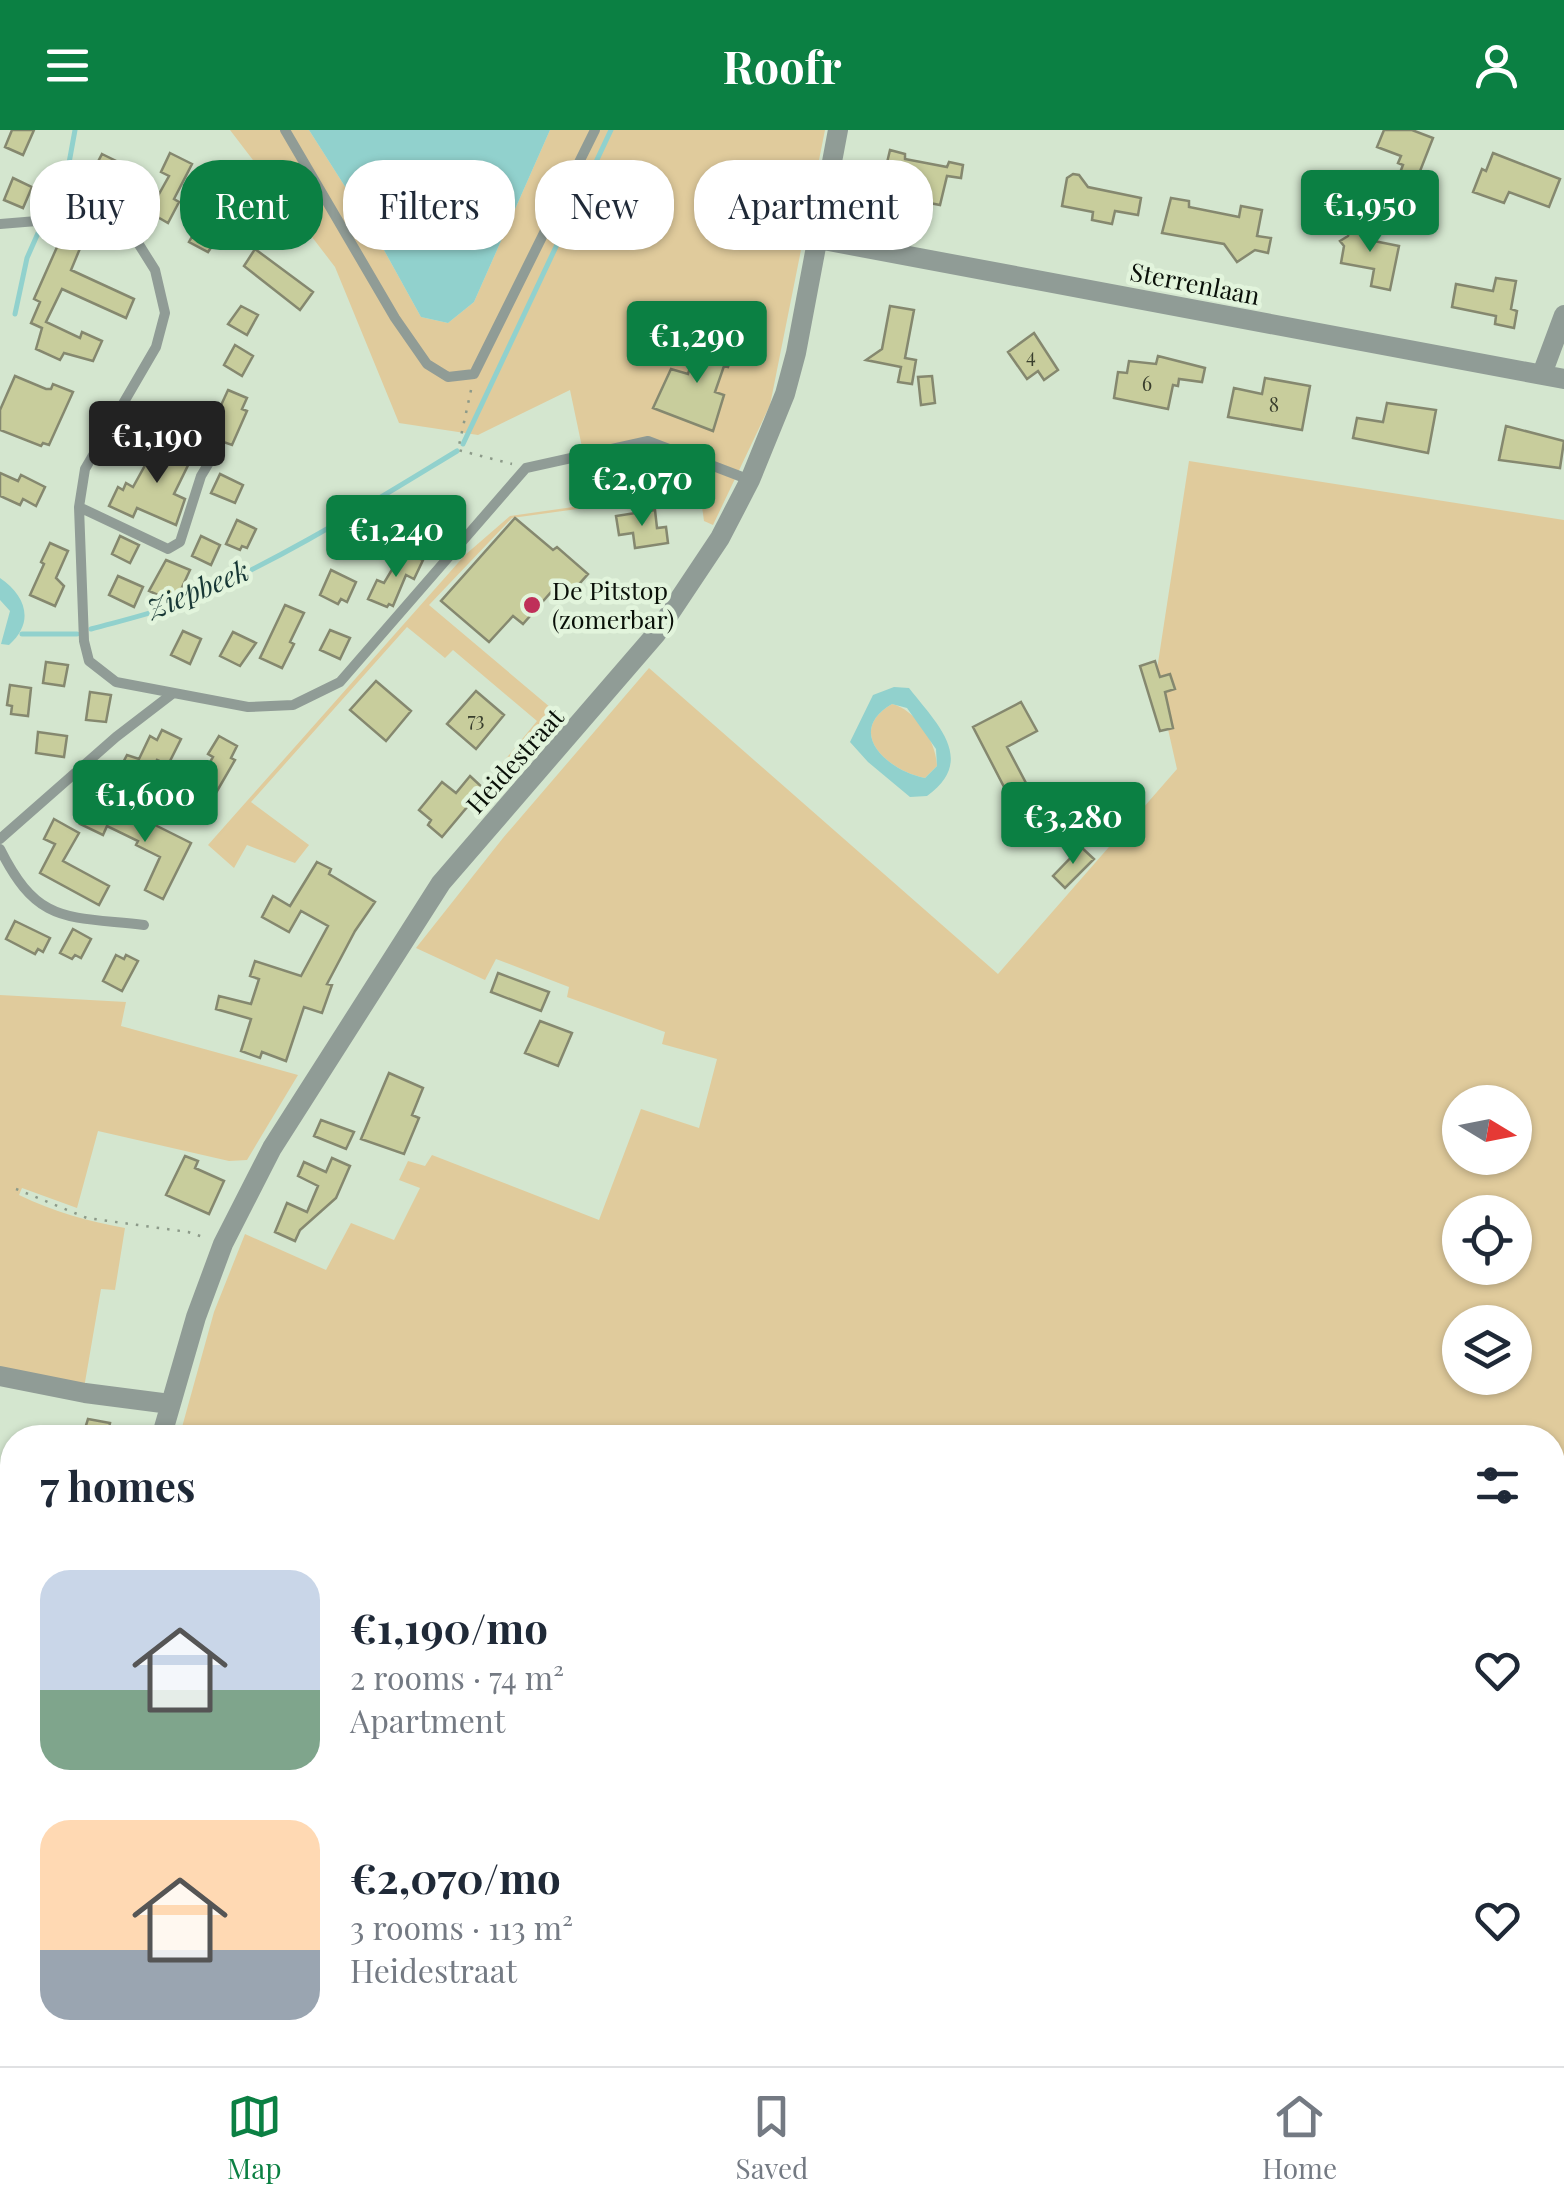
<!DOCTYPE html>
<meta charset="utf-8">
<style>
body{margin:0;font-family:"Playfair Display",serif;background:#f6f6f7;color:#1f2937;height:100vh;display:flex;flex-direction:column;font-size:38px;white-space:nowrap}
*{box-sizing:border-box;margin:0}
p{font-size:32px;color:#747a83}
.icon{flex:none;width:55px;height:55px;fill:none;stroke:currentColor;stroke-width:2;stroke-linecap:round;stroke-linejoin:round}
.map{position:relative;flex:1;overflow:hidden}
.details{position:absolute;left:0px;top:1295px;width:1565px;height:642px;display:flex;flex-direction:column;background:#fff;border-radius:40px 40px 0 0;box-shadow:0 2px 8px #0004}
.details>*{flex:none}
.banner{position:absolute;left:30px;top:30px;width:1000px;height:90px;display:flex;gap:20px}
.needle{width:65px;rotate:100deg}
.tools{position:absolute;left:1442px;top:955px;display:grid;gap:20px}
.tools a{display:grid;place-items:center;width:90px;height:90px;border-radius:50%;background:#fff;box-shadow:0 2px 8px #0004;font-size:50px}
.price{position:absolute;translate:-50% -85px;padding:0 22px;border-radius:10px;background:#0b8043;color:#fff;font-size:32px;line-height:65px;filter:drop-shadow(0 2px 5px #0008)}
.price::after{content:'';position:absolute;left:50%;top:60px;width:30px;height:22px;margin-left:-15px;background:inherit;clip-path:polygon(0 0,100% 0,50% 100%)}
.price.on{background:#222;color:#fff}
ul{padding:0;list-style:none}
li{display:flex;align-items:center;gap:30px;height:250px;padding:0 40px}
li span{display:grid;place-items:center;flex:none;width:280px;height:200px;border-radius:30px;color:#555}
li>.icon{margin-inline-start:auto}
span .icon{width:120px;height:120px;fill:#fffc;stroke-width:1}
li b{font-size:42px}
h2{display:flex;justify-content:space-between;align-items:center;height:120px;padding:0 40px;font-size:42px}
.pill{padding:0 35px;border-radius:40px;background:#fff;box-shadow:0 2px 8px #0004;font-size:35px;line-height:90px}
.pill.on{background:#0b8043;color:#fff}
header{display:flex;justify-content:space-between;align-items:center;height:130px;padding:0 40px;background:#0b8043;color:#fff;font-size:45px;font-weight:700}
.dock{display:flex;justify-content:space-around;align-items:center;height:140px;border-top:2px solid #e0e1e3;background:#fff;font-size:28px;color:#747a83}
.dock a{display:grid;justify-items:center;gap:5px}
.dock .on{color:#0b8043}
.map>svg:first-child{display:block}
.green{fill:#e0cb9c;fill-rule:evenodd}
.water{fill:#91d1cd;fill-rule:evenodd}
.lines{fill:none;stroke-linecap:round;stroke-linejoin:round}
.stream{stroke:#91d1cd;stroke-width:5}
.building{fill:#c8cd9c;stroke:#85886f;stroke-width:2.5}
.path{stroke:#8c9a89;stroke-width:2.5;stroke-dasharray:2.5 8;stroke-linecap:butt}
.service{stroke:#909c96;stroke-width:10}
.minor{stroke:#909c96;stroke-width:20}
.poi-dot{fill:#bf3059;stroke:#e2f4dc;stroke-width:4}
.labels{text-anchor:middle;stroke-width:9;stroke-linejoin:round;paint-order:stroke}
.number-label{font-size:20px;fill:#393e2d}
.street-label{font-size:25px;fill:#090f08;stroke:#e2f4dc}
.poi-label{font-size:25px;fill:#090f08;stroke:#e2f4dc;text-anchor:start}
.water-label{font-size:28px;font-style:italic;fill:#173735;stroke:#e2f4dc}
</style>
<header><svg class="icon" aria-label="menu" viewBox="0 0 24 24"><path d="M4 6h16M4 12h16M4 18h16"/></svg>Roofr<svg class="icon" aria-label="person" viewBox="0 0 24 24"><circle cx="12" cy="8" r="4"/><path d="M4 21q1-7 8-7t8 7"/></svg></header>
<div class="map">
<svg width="1564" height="1936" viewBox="0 0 1564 1936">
<rect width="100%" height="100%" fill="#d4e6cf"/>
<path class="green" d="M 230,0 L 309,0 L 374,102 L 421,187 L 448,193 L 474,172 L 550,0 L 825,0 L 770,275 L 713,395 L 704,391 L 700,362 L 512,388 L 429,475 L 557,583 L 501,656 L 490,648 L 537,591 L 453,520 L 445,528 L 407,497 L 251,672 L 309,715 L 295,733 L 247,715 L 234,738 L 208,715 L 465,425 L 510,386 L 594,374 L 570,260 L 478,305 L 399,293 L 335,137 Z
M 1189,331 L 1564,390 L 1564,1936 L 1318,1936 L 1317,1933 L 1276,1925 L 1552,1925 L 1552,1308 L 179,1308 L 214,1182 L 245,1104 L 326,1140 L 351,1093 L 394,1110 L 420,1058 L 399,1050 L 408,1031 L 425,1036 L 432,1025 L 599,1090 L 641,979 L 699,998 L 717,929 L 662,914 L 665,902 L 567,867 L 569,857 L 496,829 L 485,850 L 416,818 L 503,708 L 649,538 L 998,844 L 1177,639 L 1156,546 ZM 1460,972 L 1515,972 L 1515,1028 L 1460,1028 ZM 1460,1082 L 1515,1082 L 1515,1138 L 1460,1138 ZM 1460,1192 L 1515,1192 L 1515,1248 L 1460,1248 Z
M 892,574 C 916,580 936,611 937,636 L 925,648 C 888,641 844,602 892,574 Z
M 0,865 L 126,872 L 121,896 L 298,945 L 247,1030 L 229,1031 L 98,1001 L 77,1078 L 22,1058 L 19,1065 C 54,1082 87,1091 125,1098 L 115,1160 L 101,1159 L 84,1258 L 0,1242 Z
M 1031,1925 L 1167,1925 L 1167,1928 L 1130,1931 L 1129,1936 L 1031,1936 Z"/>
<path class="water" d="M 309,0 L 550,0 L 474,172 L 448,193 L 421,187 L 374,102 Z
M 0,448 C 26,466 35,492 9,515 L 1,514 L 10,481 L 0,470 Z
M 894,557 L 909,558 C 937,594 977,630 927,666 L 910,667 L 868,632 L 850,612 L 873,565 ZM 892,574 L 907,578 L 936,619 L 937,636 L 925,648 C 888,641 844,602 892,574 Z"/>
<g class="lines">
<path class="stream" d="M 15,184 L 27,128 L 69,33 L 75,0
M 463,314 L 611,0
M 91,499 C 120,491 151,484 180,473 C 276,433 368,375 457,321
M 22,504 L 77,504"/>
</g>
<path class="building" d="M 12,0 L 34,0 L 23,25 L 5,17 Z
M 1384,0 L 1412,0 L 1433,8 L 1413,59 L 1396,53 L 1403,35 L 1398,33 L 1401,26 L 1377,17 Z
M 890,20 L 905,24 L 905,29 L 947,37 L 949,32 L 963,35 L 961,48 L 947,46 L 940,75 L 919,71 L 920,65 L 881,58 Z
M 170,23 L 192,34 L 174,69 L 179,72 L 168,93 L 149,82 L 169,46 L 161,42 Z
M 1493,23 L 1560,49 L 1549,77 L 1509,62 L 1504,73 L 1473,62 L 1482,39 L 1486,41 Z
M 102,24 L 120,33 L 118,39 L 122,41 L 112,63 L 88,51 Z
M 1073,44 L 1079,45 L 1088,57 L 1141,68 L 1138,85 L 1115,81 L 1112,94 L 1092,90 L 1093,82 L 1062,76 L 1067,48 Z
M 13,48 L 32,57 L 23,78 L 4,70 Z
M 213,52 L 235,64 L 221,89 L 230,94 L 223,109 L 218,107 L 208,122 L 189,112 L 198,96 L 193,93 Z
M 1171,68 L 1189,71 L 1189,77 L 1239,87 L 1241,76 L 1262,80 L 1257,106 L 1271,108 L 1268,123 L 1255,120 L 1237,132 L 1224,114 L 1162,103 Z
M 1352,91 L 1367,94 L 1364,109 L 1399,116 L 1390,160 L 1371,156 L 1374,139 L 1341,133 L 1344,116 L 1340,111 L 1348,106 Z
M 61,108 L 81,116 L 71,140 L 134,169 L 126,188 L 62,159 L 46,192 L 80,208 L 82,202 L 102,211 L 93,231 L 64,223 L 60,230 L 36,219 L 42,198 L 31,193 L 40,172 L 34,169 Z
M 255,119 L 313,162 L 300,180 L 244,136 Z
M 1496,148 L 1516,151 L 1511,179 L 1517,181 L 1514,198 L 1495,194 L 1496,186 L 1452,177 L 1456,154 L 1493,161 Z
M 241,176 L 258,185 L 247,205 L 228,194 Z
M 890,176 L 914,180 L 905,228 L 916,230 L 912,254 L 898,252 L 901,237 L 866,230 L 882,219 Z
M 646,200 L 665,205 L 660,222 L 642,217 Z
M 1034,203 L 1058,240 L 1044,250 L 1038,241 L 1027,249 L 1008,222 Z
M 711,207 L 735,217 L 728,237 L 724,236 L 715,262 L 724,265 L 713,301 L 653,278 L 671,239 L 688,244 L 696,217 L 703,219 L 707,208 Z
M 235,215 L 253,226 L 242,246 L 224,235 Z
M 1158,226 L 1205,238 L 1202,252 L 1179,249 L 1178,256 L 1173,255 L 1168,279 L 1114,268 L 1118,242 L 1127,243 L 1129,231 L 1156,234 Z
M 15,246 L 46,259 L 51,259 L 53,254 L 73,262 L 49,315 L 43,313 L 41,316 L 0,300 L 0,280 Z
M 932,246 L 935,273 L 921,275 L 918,247 Z
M 1265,248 L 1310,256 L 1302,300 L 1228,287 L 1234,258 L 1262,264 Z
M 228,260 L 247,268 L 242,279 L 247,281 L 232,315 L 218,310 L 212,323 L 192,315 L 202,291 L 212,295 Z
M 1387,273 L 1436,280 L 1428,323 L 1353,308 L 1357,288 L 1383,292 Z
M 1506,296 L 1564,311 L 1560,338 L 1499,330 Z
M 174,309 L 196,319 L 174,364 L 185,369 L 176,395 L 137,378 L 133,387 L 109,376 L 118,357 L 123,360 L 126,353 L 133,357 L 148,330 L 157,335 Z
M 0,343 L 18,351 L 21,345 L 45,357 L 36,376 L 23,369 L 20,375 L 0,366 Z
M 220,344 L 243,355 L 235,373 L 211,363 Z
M 655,380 L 657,398 L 666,397 L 668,413 L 635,418 L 633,403 L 619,405 L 616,386 Z
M 435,382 L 452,390 L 441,416 L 421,407 Z
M 515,388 L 553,420 L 557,417 L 588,444 L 564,471 L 552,461 L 523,494 L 513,486 L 489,512 L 441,471 Z
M 237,390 L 256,399 L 247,418 L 242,416 L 240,420 L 226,414 Z
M 120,406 L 139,415 L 130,433 L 112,424 Z
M 201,406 L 220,415 L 211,435 L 192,426 Z
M 50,413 L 68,421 L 56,448 L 64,456 L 55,476 L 30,465 L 44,434 L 41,432 Z
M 403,421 L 423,430 L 414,449 L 406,445 L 393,476 L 389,474 L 387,477 L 368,469 L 377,450 L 384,453 Z
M 166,430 L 190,440 L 178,466 L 173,464 L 169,470 L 149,461 Z
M 331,440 L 356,452 L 347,472 L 341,469 L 338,474 L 320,465 Z
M 118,446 L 143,457 L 134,477 L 109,465 Z
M 285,475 L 304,483 L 290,512 L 294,514 L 282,538 L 260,528 Z
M 330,500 L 350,508 L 340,529 L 320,520 Z
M 183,501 L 201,509 L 190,534 L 171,525 Z
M 233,502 L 256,513 L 240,536 L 220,526 Z
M 1155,531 L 1160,547 L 1170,544 L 1175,559 L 1165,562 L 1173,598 L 1160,601 L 1140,536 Z
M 46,532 L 68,535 L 64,556 L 43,553 Z
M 376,551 L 411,581 L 386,611 L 350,580 Z
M 10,555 L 31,558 L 28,586 L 11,584 L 12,576 L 7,575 Z
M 476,561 L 504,585 L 476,619 L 447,594 Z
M 90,562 L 111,565 L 106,592 L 86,590 Z
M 1021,572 L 1037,601 L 1007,617 L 1036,672 L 1017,682 L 973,597 Z
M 162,600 L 181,609 L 168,635 L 157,630 L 144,656 L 118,642 L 127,625 L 139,629 L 150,606 L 157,610 Z
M 38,602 L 67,606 L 64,627 L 36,623 Z
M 219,606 L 237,616 L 231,628 L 235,630 L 209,675 L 191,665 L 213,627 L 208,624 Z
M 470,646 L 483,658 L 442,707 L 428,695 L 431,690 L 419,680 L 442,652 L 456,663 Z
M 89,675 L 132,692 L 137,686 L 191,713 L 163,769 L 145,760 L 160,727 L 136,715 L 138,711 L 107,696 L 103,705 L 80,694 Z
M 54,689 L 79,703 L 63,731 L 109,756 L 99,775 L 40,743 L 55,714 L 44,709 Z
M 1081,717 L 1094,729 L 1065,758 L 1053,746 Z
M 317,732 L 331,739 L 329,744 L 375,772 L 355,801 L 327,854 L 332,855 L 322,883 L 304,877 L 286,931 L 262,922 L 260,928 L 241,921 L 251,889 L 216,879 L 219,866 L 251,874 L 259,849 L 250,846 L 255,831 L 301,846 L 328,796 L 301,781 L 289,802 L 262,787 L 273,766 L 290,776 Z
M 15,791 L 50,808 L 43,822 L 38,819 L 35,824 L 6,809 Z
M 73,799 L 91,809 L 81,828 L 75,825 L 72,829 L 60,823 Z
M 116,825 L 124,829 L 126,825 L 138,831 L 122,861 L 103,851 Z
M 498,843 L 549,862 L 541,881 L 491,862 Z
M 540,891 L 572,903 L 558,936 L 525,923 Z
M 389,943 L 423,958 L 412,985 L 419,988 L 404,1024 L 361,1009 Z
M 321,990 L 354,1002 L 346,1019 L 314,1006 Z
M 185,1026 L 198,1031 L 195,1038 L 224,1051 L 209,1084 L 166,1065 Z
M 332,1028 L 350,1036 L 336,1068 L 300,1100 L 295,1111 L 275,1102 L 287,1073 L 307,1082 L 318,1056 L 298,1046 L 304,1032 L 326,1042 Z
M 88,1289 L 110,1293 L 107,1308 L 82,1308 Z"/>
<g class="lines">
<path class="path" d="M 471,260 L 458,320 L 512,334
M 16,1059 L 87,1088 L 188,1102 L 203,1107"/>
<path class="service" d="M 285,0 L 395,188 L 427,234 L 448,247 L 474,244 L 595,0
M 0,94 L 49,90 L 115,94 L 133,105 L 155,140 L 165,183 L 156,217 L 85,339 L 79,377 L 84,511 L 89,531 L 116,552 L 248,577 L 293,575 L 340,552 L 526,338 L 648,311 L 750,350
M 79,377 L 168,419 L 180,412 L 201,346 L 210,331
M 0,709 L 116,607 L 172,564
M 0,719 C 38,795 66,786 144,795"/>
<path class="minor" d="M 818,109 L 1564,249
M 1542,244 L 1564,185
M 0,1246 L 85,1263 L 170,1274
M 161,1308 L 196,1187 L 223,1114 L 272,1018 L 441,753 L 656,504 L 720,408 L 750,350 L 785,264 L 796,223 L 838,0
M 0,1646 L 12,1628"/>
</g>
<circle class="poi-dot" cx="532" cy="475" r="10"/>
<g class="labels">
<g class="number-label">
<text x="1031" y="233">4</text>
<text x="1147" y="261">6</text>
<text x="1274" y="282">8</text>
<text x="476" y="597">73</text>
</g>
<g class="street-label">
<text transform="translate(1195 154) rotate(11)" y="9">Sterrenlaan</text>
<text transform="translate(515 631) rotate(-48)" y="9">Heidestraat</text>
</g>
<g class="poi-label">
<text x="552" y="470">De Pitstop<tspan x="552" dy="29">(zomerbar)</tspan></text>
</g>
<g class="water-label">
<text transform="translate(198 460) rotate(-23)" y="10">Ziepbeek</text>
</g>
</g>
</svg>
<div class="tools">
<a><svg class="needle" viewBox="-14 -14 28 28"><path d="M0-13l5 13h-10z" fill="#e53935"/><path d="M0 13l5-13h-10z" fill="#747a83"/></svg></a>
<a><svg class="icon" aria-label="locate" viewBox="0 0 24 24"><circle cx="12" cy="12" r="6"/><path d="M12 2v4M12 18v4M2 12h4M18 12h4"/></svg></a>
<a><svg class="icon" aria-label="layers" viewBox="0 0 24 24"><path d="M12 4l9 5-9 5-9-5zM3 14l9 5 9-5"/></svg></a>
</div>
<b class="price" style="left:1370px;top:125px">€1,950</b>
<b class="price" style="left:697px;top:256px">€1,290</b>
<b class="price on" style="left:157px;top:356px">€1,190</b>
<b class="price" style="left:642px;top:399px">€2,070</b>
<b class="price" style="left:396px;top:450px">€1,240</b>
<b class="price" style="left:145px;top:715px">€1,600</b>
<b class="price" style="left:1073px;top:737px">€3,280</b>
<div class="banner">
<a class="pill">Buy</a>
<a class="pill on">Rent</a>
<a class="pill">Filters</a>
<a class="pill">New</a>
<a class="pill">Apartment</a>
</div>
<section class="details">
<h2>7 homes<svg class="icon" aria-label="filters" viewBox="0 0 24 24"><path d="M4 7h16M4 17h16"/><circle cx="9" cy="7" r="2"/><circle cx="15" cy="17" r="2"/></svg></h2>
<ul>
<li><span style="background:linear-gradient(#c9d6e8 60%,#7fa58c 0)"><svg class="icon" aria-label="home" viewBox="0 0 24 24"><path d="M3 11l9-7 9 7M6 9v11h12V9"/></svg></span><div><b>€1,190/mo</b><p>2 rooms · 74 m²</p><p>Apartment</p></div><svg class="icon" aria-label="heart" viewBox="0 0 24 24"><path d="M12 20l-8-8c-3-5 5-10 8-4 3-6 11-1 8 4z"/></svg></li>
<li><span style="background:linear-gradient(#ffd9b3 65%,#9aa5b1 0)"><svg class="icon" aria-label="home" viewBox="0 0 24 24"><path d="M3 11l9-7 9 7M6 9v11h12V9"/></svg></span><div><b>€2,070/mo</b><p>3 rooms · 113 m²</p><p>Heidestraat</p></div><svg class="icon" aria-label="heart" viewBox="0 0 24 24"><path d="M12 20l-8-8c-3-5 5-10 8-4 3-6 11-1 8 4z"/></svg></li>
</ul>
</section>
</div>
<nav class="dock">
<a class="on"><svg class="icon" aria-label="map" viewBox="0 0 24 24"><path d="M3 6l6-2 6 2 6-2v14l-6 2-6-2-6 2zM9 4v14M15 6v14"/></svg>Map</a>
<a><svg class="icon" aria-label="saved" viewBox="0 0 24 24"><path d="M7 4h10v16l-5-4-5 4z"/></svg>Saved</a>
<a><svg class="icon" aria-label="home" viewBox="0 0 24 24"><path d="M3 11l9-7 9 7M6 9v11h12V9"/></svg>Home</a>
</nav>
